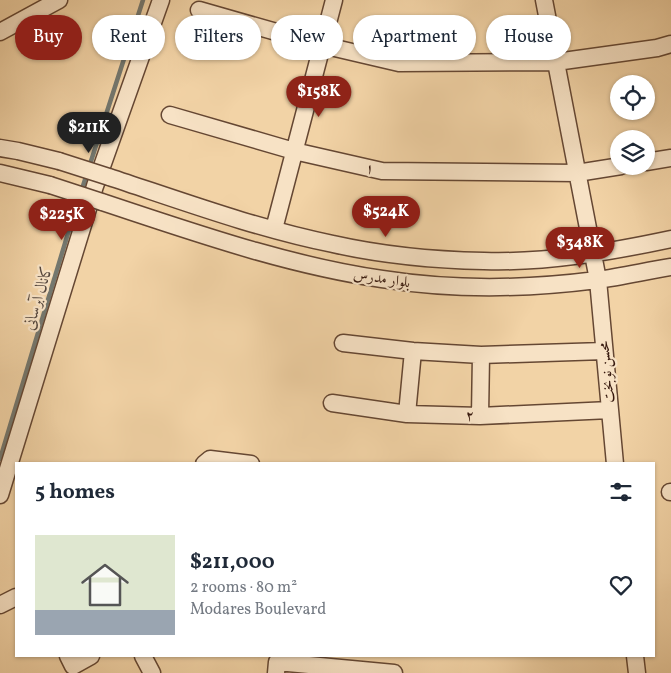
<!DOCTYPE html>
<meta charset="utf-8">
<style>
body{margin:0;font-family:Vollkorn,Amiri,serif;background:#f2f2f3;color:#1f2937;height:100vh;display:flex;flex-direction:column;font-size:19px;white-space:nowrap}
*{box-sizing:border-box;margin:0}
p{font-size:16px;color:#747a83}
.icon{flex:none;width:28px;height:28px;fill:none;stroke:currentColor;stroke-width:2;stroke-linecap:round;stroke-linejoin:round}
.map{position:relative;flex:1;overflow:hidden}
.drawer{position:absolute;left:15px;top:462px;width:640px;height:195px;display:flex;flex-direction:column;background:#fff;border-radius:0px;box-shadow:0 1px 4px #0004}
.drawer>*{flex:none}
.guide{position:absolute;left:15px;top:15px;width:641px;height:45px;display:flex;gap:10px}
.controls{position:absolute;left:610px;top:75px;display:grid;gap:10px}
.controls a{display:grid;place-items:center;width:45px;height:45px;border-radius:50%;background:#fff;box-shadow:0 1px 4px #0004;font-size:25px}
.price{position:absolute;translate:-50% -42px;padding:0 11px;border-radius:18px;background:#8f2418;color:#fff;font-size:16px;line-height:32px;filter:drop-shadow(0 1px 2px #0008)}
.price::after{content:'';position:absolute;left:50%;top:30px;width:15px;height:11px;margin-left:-8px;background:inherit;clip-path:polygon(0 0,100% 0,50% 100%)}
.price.current{background:#222;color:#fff}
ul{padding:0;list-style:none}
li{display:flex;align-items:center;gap:15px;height:125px;padding:0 20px}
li+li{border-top:1px solid #e0e1e3}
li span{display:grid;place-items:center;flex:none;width:140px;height:100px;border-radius:0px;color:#555}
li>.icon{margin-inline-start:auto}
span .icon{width:60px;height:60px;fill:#fffc;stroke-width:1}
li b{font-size:21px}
h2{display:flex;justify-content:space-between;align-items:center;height:60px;padding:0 20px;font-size:21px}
.pill{padding:0 18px;border-radius:22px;background:#fff;box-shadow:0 1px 4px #0004;font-size:18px;line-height:45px}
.pill.current{background:#8f2418;color:#fff}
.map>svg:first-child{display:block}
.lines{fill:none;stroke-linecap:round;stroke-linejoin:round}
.stream{stroke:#74776e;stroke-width:4.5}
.minor-casing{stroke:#654733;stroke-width:19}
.minor{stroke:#f7e2c5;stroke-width:16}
.minor-bridge-casing{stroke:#654733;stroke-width:19;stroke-linecap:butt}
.minor-bridge{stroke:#f7e2c5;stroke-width:16}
.labels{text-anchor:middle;stroke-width:4.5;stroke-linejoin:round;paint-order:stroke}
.street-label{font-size:15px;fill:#36180d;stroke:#f7e2c5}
.water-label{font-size:16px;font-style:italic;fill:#55473e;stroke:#f7e2c5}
</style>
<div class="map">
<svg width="671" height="673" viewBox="0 0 671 673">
<rect width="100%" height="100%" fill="#f2d3a6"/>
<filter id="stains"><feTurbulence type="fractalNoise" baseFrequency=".004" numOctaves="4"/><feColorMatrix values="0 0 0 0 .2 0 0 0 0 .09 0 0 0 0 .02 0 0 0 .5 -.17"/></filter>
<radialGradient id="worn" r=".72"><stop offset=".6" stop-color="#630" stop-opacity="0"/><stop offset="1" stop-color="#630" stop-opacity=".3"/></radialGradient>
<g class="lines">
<path class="stream" d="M 0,459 L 72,220 L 143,0"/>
<g class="minor-casing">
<path id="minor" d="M 544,0 L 598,280 L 615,464
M 199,10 L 322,45 L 399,63 L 556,62 L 657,48 L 671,44
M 0,32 L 59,0
M 170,115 L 294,151 L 382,171 L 577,173 L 621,166
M 0,148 L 18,151 L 59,161
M 646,162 L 671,158
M 0,173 L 50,185
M 109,177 C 182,201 258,229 333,244 C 382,255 434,260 484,261 C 546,263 610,252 671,239
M 102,202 C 193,232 286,265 382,279 C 452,290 527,289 597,280 C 621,277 646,271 671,267
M 274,229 L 334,0
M 343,343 L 413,351 L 481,355 L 604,351
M 332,403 L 407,414 L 480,416 L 610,410
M 407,414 L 413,351
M 480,416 L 481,355
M 204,464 L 210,459 L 251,464
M 670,492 L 671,492
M 0,495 L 95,186 L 161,0
M 0,605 L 16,597
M 68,656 L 73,666 L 91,656
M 143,656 L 152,673
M 635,656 L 637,673
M 276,673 L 277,662 L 394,673"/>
</g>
<use href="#minor" class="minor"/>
<g class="minor-bridge-casing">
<path id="minor-bridge" d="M 59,161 L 109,177
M 50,185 L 102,202"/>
</g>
<use href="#minor-bridge" class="minor-bridge"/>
</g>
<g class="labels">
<g class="street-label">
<text transform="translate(370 168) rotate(13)" y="5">۱</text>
<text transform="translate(382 278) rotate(9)" y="5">بلوار مدرس</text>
<text transform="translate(606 372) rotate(-95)" y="5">محسن نوبخت</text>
<text transform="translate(470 415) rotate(1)" y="5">۲</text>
</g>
<g class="water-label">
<text transform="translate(37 297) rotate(-73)" y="6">کانال آبرسانی</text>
</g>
</g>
<rect width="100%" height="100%" filter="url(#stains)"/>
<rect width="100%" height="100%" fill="url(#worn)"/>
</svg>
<div class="controls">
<a><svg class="icon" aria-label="locate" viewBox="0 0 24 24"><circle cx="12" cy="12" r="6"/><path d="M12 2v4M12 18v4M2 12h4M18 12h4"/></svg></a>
<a><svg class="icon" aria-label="layers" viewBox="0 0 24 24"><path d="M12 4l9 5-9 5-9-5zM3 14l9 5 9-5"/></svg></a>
</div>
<b class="price" style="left:319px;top:118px">$158K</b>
<b class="price current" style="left:89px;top:154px">$211K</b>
<b class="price" style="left:386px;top:238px">$524K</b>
<b class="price" style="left:62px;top:241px">$225K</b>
<b class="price" style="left:580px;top:269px">$348K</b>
<div class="guide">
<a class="pill current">Buy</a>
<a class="pill">Rent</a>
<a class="pill">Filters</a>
<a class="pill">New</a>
<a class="pill">Apartment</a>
<a class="pill">House</a>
</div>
<section class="drawer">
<h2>5 homes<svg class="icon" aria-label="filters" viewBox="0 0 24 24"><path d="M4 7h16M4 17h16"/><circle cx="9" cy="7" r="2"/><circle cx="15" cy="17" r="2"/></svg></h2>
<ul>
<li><span style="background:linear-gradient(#dfe7d0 75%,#9aa5b1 0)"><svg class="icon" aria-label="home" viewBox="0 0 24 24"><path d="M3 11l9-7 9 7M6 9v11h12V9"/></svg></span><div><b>$211,000</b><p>2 rooms · 80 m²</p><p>Modares Boulevard</p></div><svg class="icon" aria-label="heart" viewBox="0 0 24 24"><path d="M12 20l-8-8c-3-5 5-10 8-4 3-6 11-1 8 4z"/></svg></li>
</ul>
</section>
</div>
